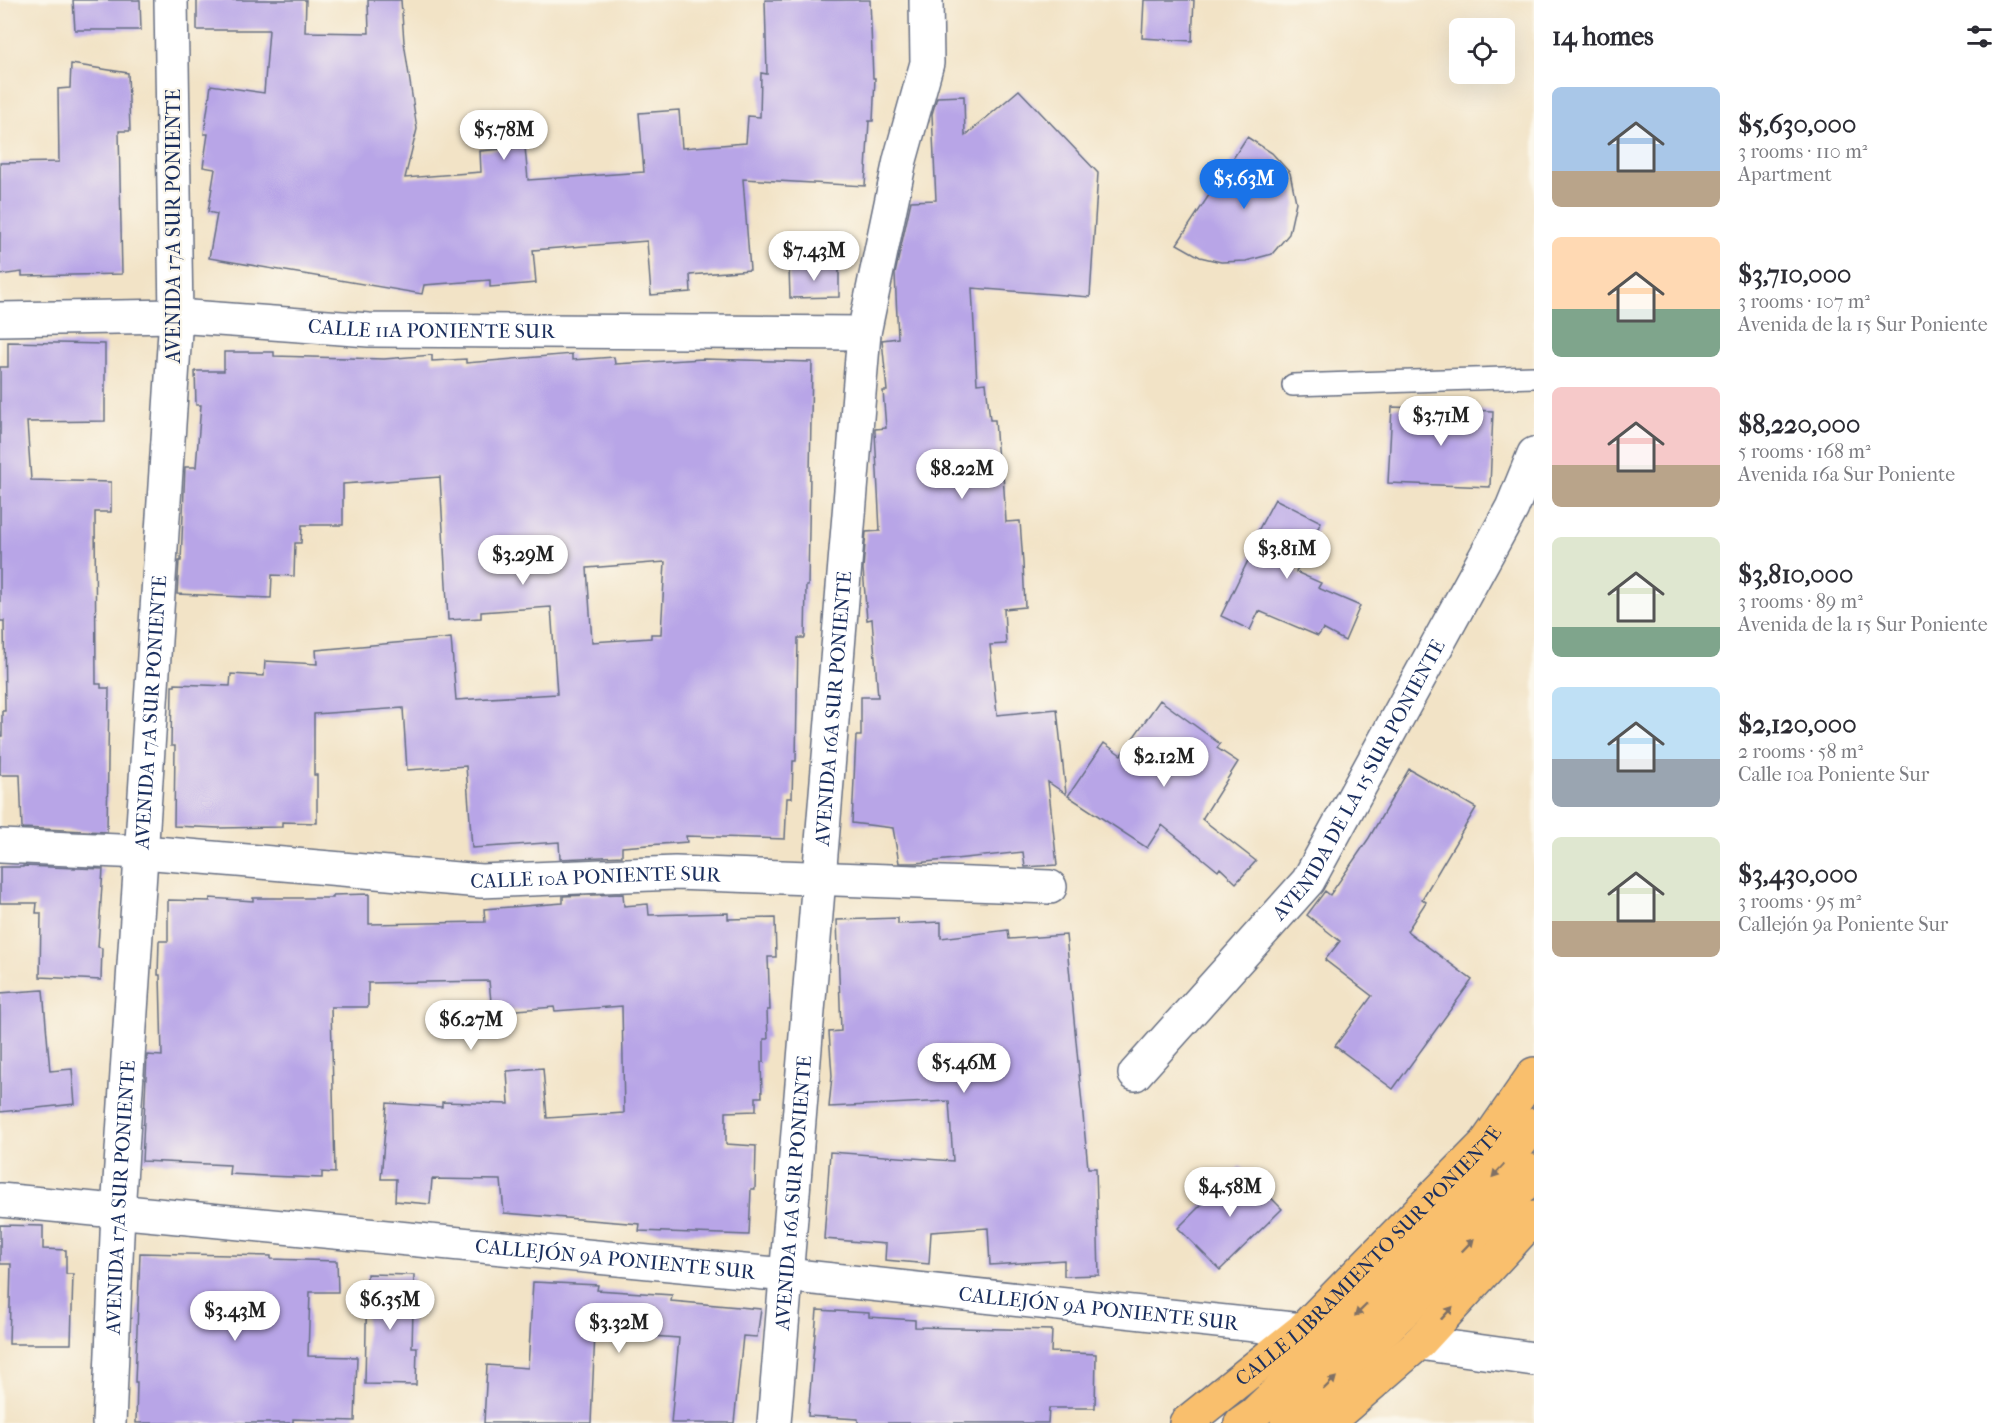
<!DOCTYPE html>
<meta charset="utf-8">
<style>
body{margin:0;font-family:"IM FELL French Canon",serif;background:#f7f7f7;color:#2b2b33;height:100vh;display:flex;flex-direction:column;font-size:22px;white-space:nowrap}
*{box-sizing:border-box;margin:0}
p{font-size:20px;color:#7c7c81}
.icon{flex:none;width:33px;height:33px;fill:none;stroke:currentColor;stroke-width:2;stroke-linecap:round;stroke-linejoin:round}
.map{position:relative;flex:1;overflow:hidden}
.details{display:flex;flex-direction:column;background:#fff;width:480px}
.details>*{flex:none}
.buttons{position:absolute;left:1449px;top:18px;display:grid;gap:12px}
.buttons a{display:grid;place-items:center;width:66px;height:66px;border-radius:9px;background:#fff;box-shadow:0 6px 24px #0002;font-size:30px}
.price{position:absolute;translate:-50% -51px;padding:0 14px;border-radius:21px;background:#fff;color:#222;font-size:20px;line-height:39px;filter:drop-shadow(0 2px 3px #0008)}
.price::after{content:'';position:absolute;left:50%;top:36px;width:18px;height:14px;margin-left:-9px;background:inherit;clip-path:polygon(0 0,100% 0,50% 100%)}
.price.on{background:#1a73e8;color:#fff}
ul{padding:0;list-style:none}
li{display:flex;align-items:center;gap:18px;height:150px;padding:0 18px}
li span{display:grid;place-items:center;flex:none;width:168px;height:120px;border-radius:9px;color:#555}
li>.icon{margin-inline-start:auto}
span .icon{width:72px;height:72px;fill:#fffc;stroke-width:1}
li b{font-size:26px}
h2{display:flex;justify-content:space-between;align-items:center;height:72px;padding:0 18px;font-size:26px}
main{display:flex;flex:1;min-height:0}
.map>svg:first-child{display:block}
.building{fill:#b8a5e7;fill-rule:evenodd}
.lines{fill:none;stroke-linecap:round;stroke-linejoin:round}
.lane-casing{stroke:#666e82;stroke-width:24}
.street-casing{stroke:#666e82;stroke-width:36}
.primary-casing{stroke:#666e82;stroke-width:36}
.lane{stroke:#fff;stroke-width:21}
.street{stroke:#fff;stroke-width:33}
.primary{stroke:#f9bf6d;stroke-width:33}
.oneway{fill:#7f7065}
.labels{text-anchor:middle;stroke-width:4.5;stroke-linejoin:round;paint-order:stroke}
.street-label{font-size:20px;fill:#1b2f5e;stroke:#fbf7ec}
</style>
<main>
<div class="map">
<svg width="1534" height="1423" viewBox="0 0 1534 1423">
<rect width="100%" height="100%" fill="#fbf7ec"/>
<filter id="ink" filterUnits="userSpaceOnUse"><feTurbulence type="fractalNoise" baseFrequency=".0167" numOctaves="2"/><feDisplacementMap in="SourceGraphic" scale="12" xChannelSelector="R" yChannelSelector="G"/><feConvolveMatrix kernelMatrix="1 2 1 2 8 2 1 2 1" color-interpolation-filters="sRGB"/></filter>
<filter id="wash" filterUnits="userSpaceOnUse"><feTurbulence type="fractalNoise" baseFrequency=".008" numOctaves="4" result="noise"/><feDisplacementMap in="SourceGraphic" scale="24" xChannelSelector="R" yChannelSelector="G"/><feGaussianBlur stdDeviation="1.35" result="paint"/><feColorMatrix in="noise" values="0 0 0 0 0 0 0 0 0 0 0 0 0 0 0 0 0 1.4 0 .05"/><feComposite in="paint" operator="in"/></filter>
<g filter="url(#wash)">
<rect width="100%" height="100%" fill="#f2e3c6"/>
<g id="blocks">
<path class="building" d="M 73,0 L 140,0 L 141,30 L 75,30 Z
M 197,0 L 306,0 L 305,32 L 369,33 L 368,0 L 401,0 L 404,42 L 417,129 L 405,178 L 481,172 L 480,151 L 525,147 L 528,180 L 644,172 L 639,113 L 679,110 L 682,148 L 746,143 L 748,116 L 760,117 L 761,73 L 767,74 L 765,0 L 870,0 L 873,78 L 875,78 L 873,121 L 869,121 L 865,186 L 743,179 L 750,270 L 690,275 L 691,292 L 651,295 L 647,241 L 533,250 L 536,283 L 490,287 L 490,280 L 424,285 L 422,294 L 209,258 L 217,214 L 208,212 L 215,169 L 203,167 L 208,134 L 204,134 L 211,85 L 264,93 L 269,30 L 197,30 Z
M 1144,0 L 1194,0 L 1192,41 L 1142,38 Z
M 71,64 L 128,73 L 130,131 L 119,131 L 122,274 L 22,276 L 22,272 L 0,275 L 0,163 L 59,162 L 58,89 L 70,88 Z
M 1019,90 L 1098,173 L 1090,297 L 972,288 L 977,384 L 986,383 L 990,420 L 995,420 L 999,475 L 1003,474 L 1006,522 L 1020,521 L 1023,563 L 1025,607 L 1004,609 L 1006,644 L 990,645 L 997,715 L 1057,709 L 1066,794 L 1048,782 L 1057,865 L 1025,867 L 1023,852 L 916,863 L 899,863 L 893,828 L 852,823 L 856,736 L 861,736 L 861,697 L 878,697 L 872,619 L 867,620 L 863,569 L 866,532 L 880,531 L 875,432 L 875,429 L 886,428 L 883,391 L 887,391 L 882,340 L 898,338 L 895,274 L 911,201 L 936,200 L 932,114 L 937,97 L 964,96 L 965,136 Z
M 1247,137 L 1272,153 L 1290,173 L 1296,202 L 1289,234 L 1272,254 L 1246,261 L 1221,262 L 1200,257 L 1177,244 Z
M 839,265 L 839,297 L 790,298 L 789,267 Z
M 8,342 L 105,344 L 105,421 L 27,422 L 31,480 L 111,482 L 111,512 L 95,512 L 96,684 L 101,684 L 101,688 L 109,688 L 107,832 L 22,828 L 20,775 L 0,775 L 0,736 L 2,736 L 2,711 L 5,711 L 4,621 L 0,621 L 0,367 L 8,367 Z
M 224,352 L 274,352 L 274,356 L 384,359 L 432,355 L 432,361 L 466,359 L 466,363 L 572,354 L 572,360 L 614,357 L 615,364 L 703,359 L 812,362 L 808,586 L 806,586 L 805,638 L 798,638 L 796,761 L 793,761 L 792,798 L 787,798 L 785,839 L 686,836 L 687,842 L 622,847 L 622,856 L 560,859 L 559,842 L 472,848 L 466,766 L 407,770 L 403,708 L 314,714 L 314,775 L 317,775 L 317,823 L 282,822 L 282,827 L 219,828 L 174,826 L 175,746 L 171,746 L 172,686 L 175,686 L 175,684 L 230,686 L 231,674 L 264,676 L 265,661 L 317,664 L 316,650 L 451,638 L 456,700 L 557,694 L 551,607 L 481,612 L 481,618 L 448,620 L 440,477 L 343,484 L 343,525 L 302,525 L 301,543 L 295,543 L 294,576 L 272,575 L 271,598 L 177,594 L 179,561 L 181,561 L 185,467 L 196,467 L 201,405 L 196,405 L 195,371 L 224,371 ZM 665,562 L 661,634 L 651,634 L 651,638 L 592,642 L 587,568 Z
M 1392,407 L 1493,411 L 1490,487 L 1388,483 Z
M 1275,499 L 1321,522 L 1296,572 L 1321,583 L 1318,588 L 1360,606 L 1345,641 L 1323,629 L 1318,636 L 1259,611 L 1250,630 L 1221,616 L 1257,542 L 1253,540 Z
M 1160,700 L 1220,744 L 1217,748 L 1238,762 L 1202,819 L 1256,861 L 1236,883 L 1220,868 L 1218,871 L 1162,825 L 1147,848 L 1068,796 L 1104,743 L 1121,755 Z
M 1409,769 L 1476,808 L 1422,899 L 1426,902 L 1407,931 L 1472,980 L 1393,1089 L 1335,1046 L 1372,996 L 1325,960 L 1340,941 L 1307,915 L 1325,891 L 1330,895 L 1369,838 Z
M 23,866 L 103,869 L 98,947 L 102,948 L 101,980 L 40,977 L 41,913 L 36,913 L 37,903 L 0,903 L 0,867 L 23,867 Z
M 369,894 L 369,924 L 485,922 L 484,909 L 563,903 L 563,896 L 623,894 L 624,906 L 648,904 L 649,915 L 728,913 L 728,919 L 775,918 L 776,957 L 768,957 L 770,1010 L 767,1010 L 768,1039 L 764,1039 L 764,1062 L 761,1062 L 762,1097 L 756,1097 L 756,1111 L 726,1112 L 726,1144 L 756,1146 L 755,1189 L 751,1189 L 749,1235 L 639,1231 L 640,1224 L 504,1213 L 501,1180 L 432,1179 L 430,1204 L 395,1201 L 396,1179 L 381,1179 L 387,1103 L 442,1107 L 442,1102 L 509,1104 L 507,1071 L 543,1068 L 547,1118 L 624,1113 L 622,1006 L 555,1011 L 554,1007 L 492,1012 L 489,981 L 368,983 L 368,1007 L 331,1007 L 335,1173 L 322,1172 L 322,1178 L 266,1176 L 229,1174 L 230,1165 L 142,1161 L 147,1055 L 162,1056 L 160,975 L 158,975 L 159,941 L 168,941 L 168,900 L 210,901 L 210,898 L 253,901 L 253,898 L 333,898 L 333,895 Z
M 898,918 L 898,924 L 941,922 L 941,938 L 1008,930 L 1009,939 L 1066,935 L 1088,1168 L 1096,1168 L 1099,1275 L 1064,1276 L 1064,1260 L 990,1265 L 988,1228 L 931,1232 L 929,1264 L 885,1260 L 886,1244 L 824,1239 L 830,1152 L 953,1161 L 949,1101 L 829,1107 L 832,1076 L 829,1032 L 841,1031 L 837,920 Z
M 43,990 L 50,1071 L 72,1069 L 75,1104 L 0,1112 L 0,993 Z
M 1240,1166 L 1282,1209 L 1220,1270 L 1178,1228 Z
M 0,1225 L 43,1226 L 43,1249 L 66,1250 L 66,1274 L 73,1274 L 71,1344 L 9,1344 L 11,1264 L 0,1264 Z
M 140,1253 L 271,1256 L 271,1259 L 337,1261 L 338,1292 L 310,1292 L 308,1356 L 357,1357 L 355,1421 L 293,1419 L 293,1423 L 136,1423 L 137,1382 L 135,1382 Z
M 367,1274 L 414,1275 L 412,1347 L 417,1347 L 416,1385 L 365,1384 Z
M 533,1282 L 598,1285 L 597,1290 L 672,1295 L 671,1301 L 761,1309 L 757,1337 L 743,1336 L 734,1423 L 671,1423 L 679,1338 L 595,1332 L 591,1423 L 484,1423 L 487,1365 L 528,1368 Z
M 817,1310 L 869,1313 L 869,1317 L 915,1320 L 915,1327 L 1052,1330 L 1051,1352 L 1096,1354 L 1095,1408 L 1049,1408 L 1048,1423 L 858,1423 L 858,1419 L 808,1416 Z"/>
</g>
</g>
<g filter="url(#ink)">
<use href="#blocks" fill-opacity="0" stroke="#666e82" stroke-width="1.5"/>
<g class="lines">
<g class="lane-casing">
<path id="lane" d="M 1293,385 L 1534,377"/>
</g>
<g class="street-casing">
<g id="street">
<path id="s1" d="M 0,319 L 176,316 L 369,330 L 864,333"/>
<path id="s2" d="M 0,846 L 143,852 L 481,881 L 675,873 L 1050,887"/>
<path id="s3" d="M 1135,1074 L 1308,881 L 1512,508 L 1534,454"/>
<path id="s4" d="M 0,1200 L 786,1275 L 1302,1330"/>
<path d="M 1419,1343 L 1534,1359"/>
<path id="s5" d="M 109,1423 L 118,1212 L 176,316 L 171,0"/>
<path id="s6" d="M 774,1423 L 864,333 L 900,160 L 927,63 L 926,0"/>
</g>
</g>
<g class="primary-casing">
<g id="primary">
<path id="s7" d="M 1186,1423 L 1302,1330 L 1486,1143 L 1534,1074"/>
<path d="M 1241,1423 L 1254,1414 C 1349,1322 1453,1231 1534,1125"/>
<path d="M 1287,1423 L 1402,1313 L 1510,1201 L 1534,1171"/>
<path d="M 1327,1423 L 1419,1343 L 1534,1218"/>
</g>
</g>
<use href="#lane" class="lane"/>
<use href="#street" class="street"/>
<use href="#primary" class="primary"/>
</g>
<defs><path id="oneway-solid" d="M-6-.8H1V-3.2L6.5 0L1 3.2V.8H-6Z" transform="scale(1.5)"/></defs>
<g class="oneway">
<use href="#oneway-solid" transform="translate(1498 1171) rotate(133)"/>
<use href="#oneway-solid" transform="translate(1468 1245) rotate(-46)"/>
<use href="#oneway-solid" transform="translate(1361 1310) rotate(136)"/>
<use href="#oneway-solid" transform="translate(1447 1313) rotate(-47)"/>
<use href="#oneway-solid" transform="translate(1330 1383) rotate(-44)"/>
</g>
</g>
<g class="labels">
<g class="street-label">
<text transform="translate(173 226) rotate(-90)" y="7">AVENIDA 17A SUR PONIENTE</text>
<text dy="7" stroke="none"><textPath href="#s1" startOffset="432">CALLE 11A PONIENTE SUR</textPath></text>
<text dy="7" stroke="none"><textPath href="#s6" startOffset="717">AVENIDA 16A SUR PONIENTE</textPath></text>
<text dy="7" stroke="none"><textPath href="#s5" startOffset="712">AVENIDA 17A SUR PONIENTE</textPath></text>
<text dy="7" stroke="none"><textPath href="#s3" startOffset="372">AVENIDA DE LA 15 SUR PONIENTE</textPath></text>
<text dy="7" stroke="none"><textPath href="#s2" startOffset="597">CALLE 10A PONIENTE SUR</textPath></text>
<text dy="7" stroke="none"><textPath href="#s6" startOffset="231">AVENIDA 16A SUR PONIENTE</textPath></text>
<text dy="7" stroke="none"><textPath href="#s5" startOffset="226">AVENIDA 17A SUR PONIENTE</textPath></text>
<text dy="7" stroke="none"><textPath href="#s7" startOffset="248">CALLE LIBRAMIENTO SUR PONIENTE</textPath></text>
<text dy="7" stroke="none"><textPath href="#s4" startOffset="618">CALLEJÓN 9A PONIENTE SUR</textPath></text>
<text dy="7" stroke="none"><textPath href="#s4" startOffset="1104">CALLEJÓN 9A PONIENTE SUR</textPath></text>
</g>
</g>
</svg>
<div class="buttons">
<a><svg class="icon" aria-label="locate" viewBox="0 0 24 24"><circle cx="12" cy="12" r="6"/><path d="M12 2v4M12 18v4M2 12h4M18 12h4"/></svg></a>
</div>
<b class="price" style="left:504px;top:161px">$5.78M</b>
<b class="price on" style="left:1244px;top:210px">$5.63M</b>
<b class="price" style="left:814px;top:282px">$7.43M</b>
<b class="price" style="left:1441px;top:447px">$3.71M</b>
<b class="price" style="left:962px;top:500px">$8.22M</b>
<b class="price" style="left:1287px;top:580px">$3.81M</b>
<b class="price" style="left:523px;top:586px">$3.29M</b>
<b class="price" style="left:1164px;top:788px">$2.12M</b>
<b class="price" style="left:471px;top:1051px">$6.27M</b>
<b class="price" style="left:964px;top:1094px">$5.46M</b>
<b class="price" style="left:1230px;top:1218px">$4.58M</b>
<b class="price" style="left:390px;top:1331px">$6.35M</b>
<b class="price" style="left:235px;top:1342px">$3.43M</b>
<b class="price" style="left:619px;top:1354px">$3.32M</b>
</div>
<section class="details">
<h2>14 homes<svg class="icon" aria-label="filters" viewBox="0 0 24 24"><path d="M4 7h16M4 17h16"/><circle cx="9" cy="7" r="2"/><circle cx="15" cy="17" r="2"/></svg></h2>
<ul>
<li><span style="background:linear-gradient(#a9c7e8 70%,#b9a48a 0)"><svg class="icon" aria-label="home" viewBox="0 0 24 24"><path d="M3 11l9-7 9 7M6 9v11h12V9"/></svg></span><div><b>$5,630,000</b><p>3 rooms · 110 m²</p><p>Apartment</p></div></li>
<li><span style="background:linear-gradient(#ffd9b3 60%,#7fa58c 0)"><svg class="icon" aria-label="home" viewBox="0 0 24 24"><path d="M3 11l9-7 9 7M6 9v11h12V9"/></svg></span><div><b>$3,710,000</b><p>3 rooms · 107 m²</p><p>Avenida de la 15 Sur Poniente</p></div></li>
<li><span style="background:linear-gradient(#f6c9c9 65%,#b9a48a 0)"><svg class="icon" aria-label="home" viewBox="0 0 24 24"><path d="M3 11l9-7 9 7M6 9v11h12V9"/></svg></span><div><b>$8,220,000</b><p>5 rooms · 168 m²</p><p>Avenida 16a Sur Poniente</p></div></li>
<li><span style="background:linear-gradient(#dfe7d0 75%,#7fa58c 0)"><svg class="icon" aria-label="home" viewBox="0 0 24 24"><path d="M3 11l9-7 9 7M6 9v11h12V9"/></svg></span><div><b>$3,810,000</b><p>3 rooms · 89 m²</p><p>Avenida de la 15 Sur Poniente</p></div></li>
<li><span style="background:linear-gradient(#bfe0f5 60%,#9aa5b1 0)"><svg class="icon" aria-label="home" viewBox="0 0 24 24"><path d="M3 11l9-7 9 7M6 9v11h12V9"/></svg></span><div><b>$2,120,000</b><p>2 rooms · 58 m²</p><p>Calle 10a Poniente Sur</p></div></li>
<li><span style="background:linear-gradient(#dfe7d0 70%,#b9a48a 0)"><svg class="icon" aria-label="home" viewBox="0 0 24 24"><path d="M3 11l9-7 9 7M6 9v11h12V9"/></svg></span><div><b>$3,430,000</b><p>3 rooms · 95 m²</p><p>Callejón 9a Poniente Sur</p></div></li>
</ul>
</section>
</main>
